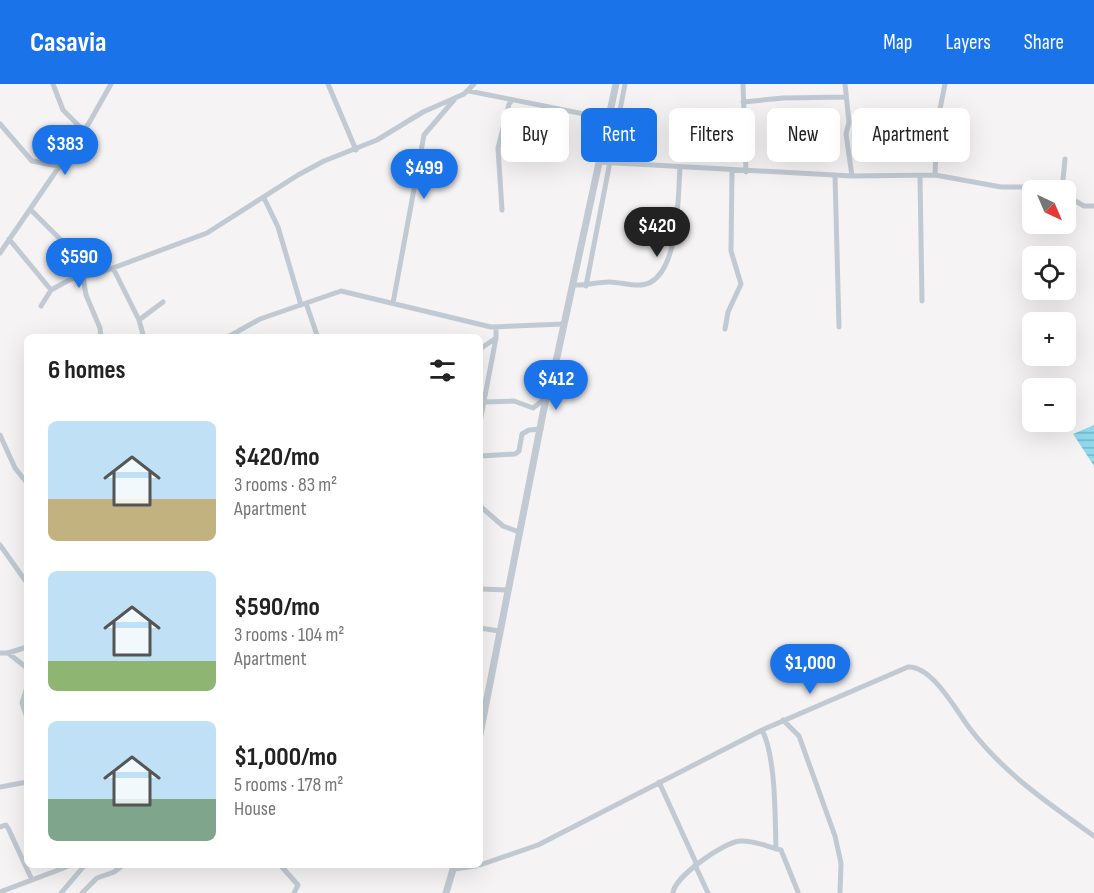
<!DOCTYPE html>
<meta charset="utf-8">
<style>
body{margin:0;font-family:"Sofia Sans Condensed",sans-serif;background:#f2f2f2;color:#222;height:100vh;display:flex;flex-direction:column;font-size:22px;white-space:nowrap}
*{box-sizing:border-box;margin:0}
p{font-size:20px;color:#767676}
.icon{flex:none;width:33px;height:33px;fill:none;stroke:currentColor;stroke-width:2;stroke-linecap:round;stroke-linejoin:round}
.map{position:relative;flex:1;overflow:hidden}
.panel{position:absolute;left:24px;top:250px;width:459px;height:534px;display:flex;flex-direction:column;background:#fff;border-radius:9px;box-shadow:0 6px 24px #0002}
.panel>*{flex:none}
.hud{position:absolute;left:501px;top:24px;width:502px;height:54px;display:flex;gap:12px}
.needle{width:39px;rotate:136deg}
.buttons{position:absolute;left:1022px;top:96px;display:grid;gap:12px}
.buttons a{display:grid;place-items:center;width:54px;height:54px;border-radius:9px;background:#fff;box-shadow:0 6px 24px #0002;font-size:30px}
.price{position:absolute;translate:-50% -51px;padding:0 14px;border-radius:21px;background:#1a73e8;color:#fff;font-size:20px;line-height:39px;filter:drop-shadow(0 2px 3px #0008)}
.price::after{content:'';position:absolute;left:50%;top:36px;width:18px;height:14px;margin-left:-9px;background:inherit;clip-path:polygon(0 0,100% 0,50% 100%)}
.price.on{background:#222;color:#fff}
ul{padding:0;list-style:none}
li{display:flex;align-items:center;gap:18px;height:150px;padding:0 24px}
li span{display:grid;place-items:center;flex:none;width:168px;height:120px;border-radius:9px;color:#555}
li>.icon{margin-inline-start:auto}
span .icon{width:72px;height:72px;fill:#fffc;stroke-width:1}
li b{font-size:26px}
h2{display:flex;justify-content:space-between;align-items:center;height:72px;padding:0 24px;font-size:26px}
.tag{padding:0 21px;border-radius:9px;background:#fff;box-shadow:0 6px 24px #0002;font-size:21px;line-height:54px}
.tag.on{background:#1a73e8;color:#fff}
header{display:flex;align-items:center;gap:36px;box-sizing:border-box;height:84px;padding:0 30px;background:#1a73e8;color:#fff}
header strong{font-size:28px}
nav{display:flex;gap:33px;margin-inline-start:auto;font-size:21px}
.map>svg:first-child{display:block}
.water{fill:url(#water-rules)}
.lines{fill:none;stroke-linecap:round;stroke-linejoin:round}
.minor{stroke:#c1cad2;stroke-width:5}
.tertiary{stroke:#c1cad2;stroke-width:7}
</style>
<header>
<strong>Casavia</strong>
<nav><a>Map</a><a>Layers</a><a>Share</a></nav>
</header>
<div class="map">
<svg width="1094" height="809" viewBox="0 0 1094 809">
<defs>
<pattern id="water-rules" width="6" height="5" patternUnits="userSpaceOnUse" patternTransform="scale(1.5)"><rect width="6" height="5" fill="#90daee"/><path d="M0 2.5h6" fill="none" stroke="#78b4c4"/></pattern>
</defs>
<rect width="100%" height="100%" fill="#f5f3f3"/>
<path class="water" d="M 1094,341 L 1094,382 L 1073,350 Z"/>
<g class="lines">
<path class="minor" d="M 53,0 L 63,26 L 84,47
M 328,0 L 356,66
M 743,0 L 746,88
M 845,0 L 849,38 L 846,50 L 852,92
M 469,7 L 609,35
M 743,18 L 783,14 L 846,13
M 0,40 L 32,77 L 58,82
M 599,78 L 852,92 L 935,91 L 1001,103 L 1045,103 L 1057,106
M 835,91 L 839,243
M 935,91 L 937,40 L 945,0
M 920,93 L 922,217
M 1062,106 L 1065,75
M 1065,111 L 1084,122 L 1094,122
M 264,114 L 278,143 L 301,221
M 30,125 L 71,166 L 81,181 L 86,211 L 100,244 L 101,254
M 502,126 L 498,64 L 509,20 L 512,16
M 9,155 L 51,206
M 0,169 L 89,39 L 111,0
M 113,184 L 139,236 L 144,254
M 572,201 C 585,202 597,198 609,198 C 623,198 639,205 651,198 C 679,182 678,113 680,83
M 586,202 L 625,0
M 306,219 L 318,254
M 393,219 L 424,51 L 454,16
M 41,222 L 51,206 L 71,195 L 97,190 L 207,149 L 298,91 L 324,77 L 377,56 L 423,28 L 464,10 L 474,0
M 139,236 L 163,218
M 725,245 L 728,228 L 741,200 L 731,167 L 732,87
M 226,254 L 260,235 L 341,207 L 491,243 L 564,240
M 480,265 L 496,254 L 496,244
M 484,318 L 514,317 L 533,324 L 546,314
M 480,338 L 496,254
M 0,351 L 15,384 L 27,399
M 480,372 L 515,370 L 519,367 L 522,350 L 529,346 L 541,345
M 480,422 L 503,442 L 519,448
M 0,461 L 27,499
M 480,505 L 507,506
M 480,544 L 499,547
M 0,569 L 8,569 L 27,563
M 8,569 L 27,584
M 27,603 L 22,619 L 27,634
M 783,636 L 799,652 L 835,752 L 841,779 L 840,809
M 762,646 C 776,673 775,733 776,765
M 659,698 L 697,781
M 0,703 L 27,698
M 0,743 L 6,741 L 9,746 L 32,796
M 480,781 L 538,761 L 762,646 L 908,583 C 933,582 956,627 971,646 C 1005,690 1049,720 1094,752
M 695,781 L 708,809
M 281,782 L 298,801 L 294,809
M 454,785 L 476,782
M 0,808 L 69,782
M 61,809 L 84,782
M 82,809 L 97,794 L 114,788 L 122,782
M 673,809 C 674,793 724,758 740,757 C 754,756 768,763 781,766 L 798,808"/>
<path class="tertiary" d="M 480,650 L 546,314 L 557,273 L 616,0
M 446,809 L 454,782"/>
</g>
</svg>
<div class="buttons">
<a><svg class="needle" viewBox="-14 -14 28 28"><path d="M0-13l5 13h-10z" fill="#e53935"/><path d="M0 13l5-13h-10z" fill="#767676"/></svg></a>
<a><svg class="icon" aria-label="locate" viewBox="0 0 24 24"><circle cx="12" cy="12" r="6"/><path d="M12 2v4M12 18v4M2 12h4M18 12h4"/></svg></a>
<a>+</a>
<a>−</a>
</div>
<b class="price" style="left:65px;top:92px">$383</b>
<b class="price" style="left:424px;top:116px">$499</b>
<b class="price on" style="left:657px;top:174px">$420</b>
<b class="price" style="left:79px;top:205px">$590</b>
<b class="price" style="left:556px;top:327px">$412</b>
<b class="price" style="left:810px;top:611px">$1,000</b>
<div class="hud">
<a class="tag">Buy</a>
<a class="tag on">Rent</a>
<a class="tag">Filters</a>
<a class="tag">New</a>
<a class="tag">Apartment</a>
</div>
<section class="panel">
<h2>6 homes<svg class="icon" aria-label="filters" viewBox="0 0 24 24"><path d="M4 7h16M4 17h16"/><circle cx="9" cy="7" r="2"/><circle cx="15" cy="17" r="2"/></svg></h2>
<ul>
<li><span style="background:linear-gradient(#bfe0f5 65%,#c2b280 0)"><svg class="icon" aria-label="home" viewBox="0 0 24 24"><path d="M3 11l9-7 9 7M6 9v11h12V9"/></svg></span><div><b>$420/mo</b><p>3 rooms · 83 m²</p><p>Apartment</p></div></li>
<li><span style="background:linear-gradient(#bfe0f5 75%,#8fb573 0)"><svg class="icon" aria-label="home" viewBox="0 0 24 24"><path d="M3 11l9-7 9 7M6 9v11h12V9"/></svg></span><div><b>$590/mo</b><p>3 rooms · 104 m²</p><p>Apartment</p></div></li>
<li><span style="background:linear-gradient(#bfe0f5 65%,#7fa58c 0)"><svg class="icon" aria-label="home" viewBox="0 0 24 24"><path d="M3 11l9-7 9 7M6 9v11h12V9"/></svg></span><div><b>$1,000/mo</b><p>5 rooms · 178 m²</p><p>House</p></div></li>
</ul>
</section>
</div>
